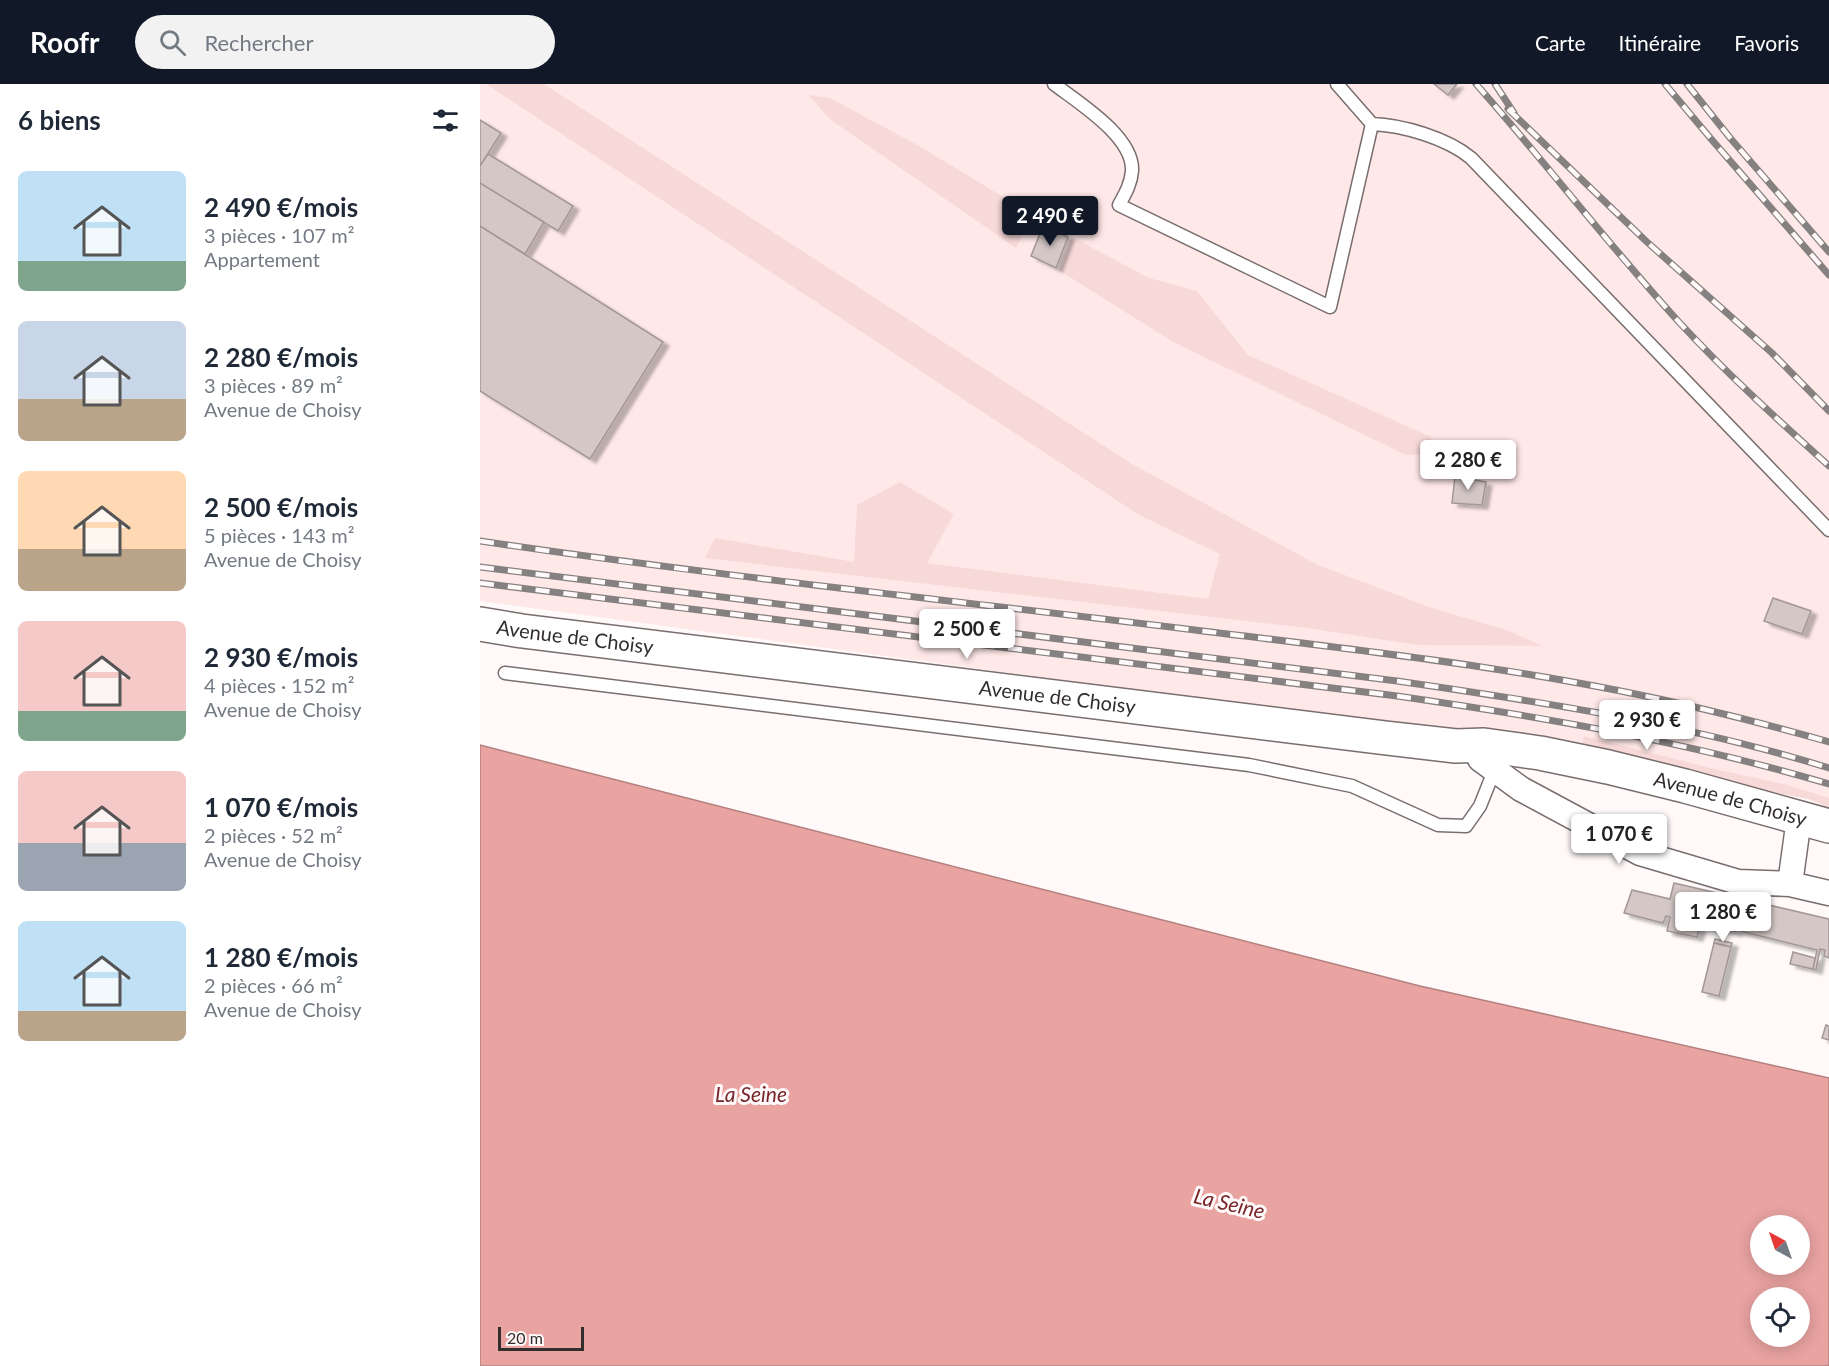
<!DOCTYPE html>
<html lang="fr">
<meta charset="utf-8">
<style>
body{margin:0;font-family:Lato,sans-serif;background:#f2f2f3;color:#1f2937;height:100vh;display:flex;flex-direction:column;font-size:22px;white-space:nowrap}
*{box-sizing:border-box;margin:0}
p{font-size:20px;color:#747a83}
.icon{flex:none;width:33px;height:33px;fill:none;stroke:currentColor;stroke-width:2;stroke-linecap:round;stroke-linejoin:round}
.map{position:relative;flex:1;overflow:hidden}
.details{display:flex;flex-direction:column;background:#fff;width:480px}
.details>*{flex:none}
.needle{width:39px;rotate:320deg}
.fabs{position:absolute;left:1270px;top:1131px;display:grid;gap:12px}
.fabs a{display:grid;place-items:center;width:60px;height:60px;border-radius:50%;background:#fff;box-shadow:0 3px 15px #0003;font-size:30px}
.scale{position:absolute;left:18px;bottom:15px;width:86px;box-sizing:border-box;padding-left:6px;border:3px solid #322d2d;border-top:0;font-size:16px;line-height:21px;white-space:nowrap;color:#322d2d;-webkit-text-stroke:4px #fff9f9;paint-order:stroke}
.price{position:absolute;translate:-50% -51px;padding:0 14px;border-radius:6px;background:#fff;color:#222;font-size:20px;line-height:39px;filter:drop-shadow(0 2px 3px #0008)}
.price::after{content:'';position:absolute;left:50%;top:36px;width:18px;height:14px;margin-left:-9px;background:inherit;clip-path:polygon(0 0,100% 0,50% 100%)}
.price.active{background:#111827;color:#fff}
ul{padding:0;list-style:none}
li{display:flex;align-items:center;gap:18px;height:150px;padding:0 18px}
li span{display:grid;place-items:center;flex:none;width:168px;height:120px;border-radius:9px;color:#555}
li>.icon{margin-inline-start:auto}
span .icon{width:72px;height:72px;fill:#fffc;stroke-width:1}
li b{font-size:26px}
h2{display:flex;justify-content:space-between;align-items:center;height:72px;padding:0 18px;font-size:26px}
header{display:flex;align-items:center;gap:36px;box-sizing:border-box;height:84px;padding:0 30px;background:#111827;color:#fff}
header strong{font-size:28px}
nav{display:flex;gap:33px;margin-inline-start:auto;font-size:21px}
.search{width:420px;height:54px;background:#f2f2f3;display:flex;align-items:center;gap:15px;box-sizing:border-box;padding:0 21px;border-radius:33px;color:#747a83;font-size:22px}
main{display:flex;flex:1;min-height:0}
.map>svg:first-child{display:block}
.built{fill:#ffe9e8}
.green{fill:#f7d9d8}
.water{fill:#e9a3a1;stroke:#b2807e;stroke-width:1.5;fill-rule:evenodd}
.building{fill:#d4c7c6;stroke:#a39796;stroke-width:1.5;filter:url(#shadow)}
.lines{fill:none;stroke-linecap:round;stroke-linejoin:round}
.lane-casing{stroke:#796d6d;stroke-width:15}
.street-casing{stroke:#796d6d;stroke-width:27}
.secondary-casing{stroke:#796d6d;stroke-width:36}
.lane{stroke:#fff;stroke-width:12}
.street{stroke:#fff;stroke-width:24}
.secondary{stroke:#fff;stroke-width:33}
.rail-casing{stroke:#868181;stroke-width:7}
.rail{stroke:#fff9f9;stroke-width:4.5;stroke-dasharray:14;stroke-linecap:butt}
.labels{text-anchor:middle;stroke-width:6;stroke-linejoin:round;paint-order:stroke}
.street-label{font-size:20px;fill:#322d2d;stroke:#fff9f9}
.water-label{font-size:21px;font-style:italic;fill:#77262a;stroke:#fff9f9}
</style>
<header>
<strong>Roofr</strong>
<div class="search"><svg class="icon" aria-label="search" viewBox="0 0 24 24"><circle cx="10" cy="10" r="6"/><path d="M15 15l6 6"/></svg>Rechercher</div>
<nav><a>Carte</a><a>Itinéraire</a><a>Favoris</a></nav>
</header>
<main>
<section class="details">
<h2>6 biens<svg class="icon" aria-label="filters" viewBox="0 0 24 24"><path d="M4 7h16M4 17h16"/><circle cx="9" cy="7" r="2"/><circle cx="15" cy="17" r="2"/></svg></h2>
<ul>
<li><span style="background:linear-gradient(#bfe0f5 75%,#7fa58c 0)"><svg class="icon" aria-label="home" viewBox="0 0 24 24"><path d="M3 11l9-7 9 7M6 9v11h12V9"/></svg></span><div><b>2 490 €/mois</b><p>3 pièces · 107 m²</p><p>Appartement</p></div></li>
<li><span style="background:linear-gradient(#c9d6e8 65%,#b9a48a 0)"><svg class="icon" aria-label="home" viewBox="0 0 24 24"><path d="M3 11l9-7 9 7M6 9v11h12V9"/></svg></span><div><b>2 280 €/mois</b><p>3 pièces · 89 m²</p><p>Avenue de Choisy</p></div></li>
<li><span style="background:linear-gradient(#ffd9b3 65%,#b9a48a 0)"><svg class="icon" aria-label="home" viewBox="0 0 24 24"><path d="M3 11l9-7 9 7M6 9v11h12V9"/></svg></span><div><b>2 500 €/mois</b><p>5 pièces · 143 m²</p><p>Avenue de Choisy</p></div></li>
<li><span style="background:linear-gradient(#f6c9c9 75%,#7fa58c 0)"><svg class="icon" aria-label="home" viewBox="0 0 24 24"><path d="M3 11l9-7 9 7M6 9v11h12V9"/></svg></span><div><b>2 930 €/mois</b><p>4 pièces · 152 m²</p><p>Avenue de Choisy</p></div></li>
<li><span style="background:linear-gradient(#f6c9c9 60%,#9aa5b1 0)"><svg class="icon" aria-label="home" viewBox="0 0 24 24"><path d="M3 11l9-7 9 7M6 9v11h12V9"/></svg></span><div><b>1 070 €/mois</b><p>2 pièces · 52 m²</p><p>Avenue de Choisy</p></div></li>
<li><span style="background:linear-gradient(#bfe0f5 75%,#b9a48a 0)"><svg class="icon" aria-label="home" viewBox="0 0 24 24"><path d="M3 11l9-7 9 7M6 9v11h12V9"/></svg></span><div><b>1 280 €/mois</b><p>2 pièces · 66 m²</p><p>Avenue de Choisy</p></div></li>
</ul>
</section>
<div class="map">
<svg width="1349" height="1282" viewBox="0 0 1349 1282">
<defs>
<filter id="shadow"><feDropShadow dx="6" dy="4" stdDeviation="1.5" flood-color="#0004"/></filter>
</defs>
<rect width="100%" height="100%" fill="#fff9f9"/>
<path class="built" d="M 0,0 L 1349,0 L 1349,723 L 1328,715 L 1063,662 L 976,662 L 655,606 L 0,517 Z"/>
<path class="green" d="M 6,0 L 64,0 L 652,380 L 838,481 L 952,524 L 1027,546 L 1062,562 L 938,561 L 827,544 L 225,474 L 235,454 L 374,478 L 377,421 L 420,398 L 474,430 L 447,479 L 728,515 L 740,470 L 659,431 Z
M 328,11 L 350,14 L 441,63 L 553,131 L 536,164 L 351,36 Z
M 592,153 L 669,194 L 717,207 L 768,271 L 951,353 L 952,370 L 926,371 L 693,258 L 580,187 Z
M 1104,652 L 1239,686 L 1304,700 L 1349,714 L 1349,723 L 1328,715 L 1101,669 Z"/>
<path class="water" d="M 0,661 L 940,902 L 1349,994 L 1349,1282 L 0,1282 ZM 1281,1142 L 1320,1142 L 1320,1180 L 1281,1180 ZM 1281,1214 L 1320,1214 L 1320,1252 L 1281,1252 Z"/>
<path class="building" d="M 954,0 L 977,0 L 968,11 Z
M 0,36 L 21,49 L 0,82 Z
M 8,70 L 93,122 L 78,147 L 0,99 L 0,82 Z
M 0,99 L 64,138 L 45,170 L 0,142 Z
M 0,142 L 183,258 L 110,375 L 0,307 Z
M 563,142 L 588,153 L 576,184 L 551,172 Z
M 975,392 L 1006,398 L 1002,421 L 972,419 Z
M 1293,514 L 1331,527 L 1322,550 L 1284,537 Z
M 1194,799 L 1349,835 L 1349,874 L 1344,872 L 1345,866 L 1340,865 L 1336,886 L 1333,885 L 1337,866 L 1256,846 L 1256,848 L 1220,840 L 1217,853 L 1187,847 L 1190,833 L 1186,832 L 1183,839 L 1144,829 L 1152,806 L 1190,815 Z
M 1235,855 L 1252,859 L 1251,863 L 1234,859 Z
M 1234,859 L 1251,863 L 1239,912 L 1222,908 Z
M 1313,868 L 1335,874 L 1333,885 L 1310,880 Z
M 1346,941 L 1349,942 L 1349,956 L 1342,954 Z"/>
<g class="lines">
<g class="lane-casing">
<path id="lane" d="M 574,0 C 599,19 654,53 652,87 C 651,100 645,110 639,121 L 850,223 L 892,40
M 857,0 L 892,40 C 922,41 967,54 991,74 L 1349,446
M 25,589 L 769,681 L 872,702 L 958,741 L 986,742 L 1000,722 L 1014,687"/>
</g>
<g class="street-casing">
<path id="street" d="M 1000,675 L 1041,705 L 1160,769 L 1258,798 L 1310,800 L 1349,809
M 1310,800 L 1317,749 L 1322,734"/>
</g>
<g class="secondary-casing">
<g id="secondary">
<path id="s1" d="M 0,540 L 42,547 L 906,654 L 976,662 L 1004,661 L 1060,669 L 1128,683 L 1205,702 L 1349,742"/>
</g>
</g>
<use href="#lane" class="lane"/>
<use href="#street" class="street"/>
<use href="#secondary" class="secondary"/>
<g class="rail-casing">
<path id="rail" d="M 996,0 C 1065,78 1128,160 1198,237 C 1245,288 1297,335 1349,382
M 1015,0 L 1034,29
M 1185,0 L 1232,56 L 1349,191
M 1207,0 L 1251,55 L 1349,168
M 1028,25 L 1167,158 L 1292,269 L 1349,327
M 0,457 C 237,492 477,517 715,546 C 885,567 1056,585 1223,625 C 1265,635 1307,646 1349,658
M 0,483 L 917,597 C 1062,618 1208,640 1349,684
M 0,499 L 917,612 C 1063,633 1208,658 1349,700"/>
</g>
<use href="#rail" class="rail"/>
</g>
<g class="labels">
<g class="street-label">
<text dy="7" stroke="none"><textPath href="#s1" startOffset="96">Avenue de Choisy</textPath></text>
<text dy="7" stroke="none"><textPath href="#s1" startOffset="582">Avenue de Choisy</textPath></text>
<text dy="7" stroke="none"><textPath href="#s1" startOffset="1264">Avenue de Choisy</textPath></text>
</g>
<g class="water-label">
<text x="271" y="1018">La Seine</text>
<text transform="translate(749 1120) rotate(13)" y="7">La Seine</text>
</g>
</g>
</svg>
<div class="fabs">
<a><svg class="needle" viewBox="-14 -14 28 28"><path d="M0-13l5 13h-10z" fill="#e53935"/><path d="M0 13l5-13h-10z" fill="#747a83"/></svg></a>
<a><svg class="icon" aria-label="locate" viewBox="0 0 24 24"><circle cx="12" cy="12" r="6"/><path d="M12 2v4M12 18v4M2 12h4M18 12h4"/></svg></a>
</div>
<div class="scale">20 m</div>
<b class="price active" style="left:570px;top:163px">2 490 €</b>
<b class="price" style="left:988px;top:407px">2 280 €</b>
<b class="price" style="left:487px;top:576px">2 500 €</b>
<b class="price" style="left:1167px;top:667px">2 930 €</b>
<b class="price" style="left:1139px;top:781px">1 070 €</b>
<b class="price" style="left:1243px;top:859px">1 280 €</b>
</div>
</main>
